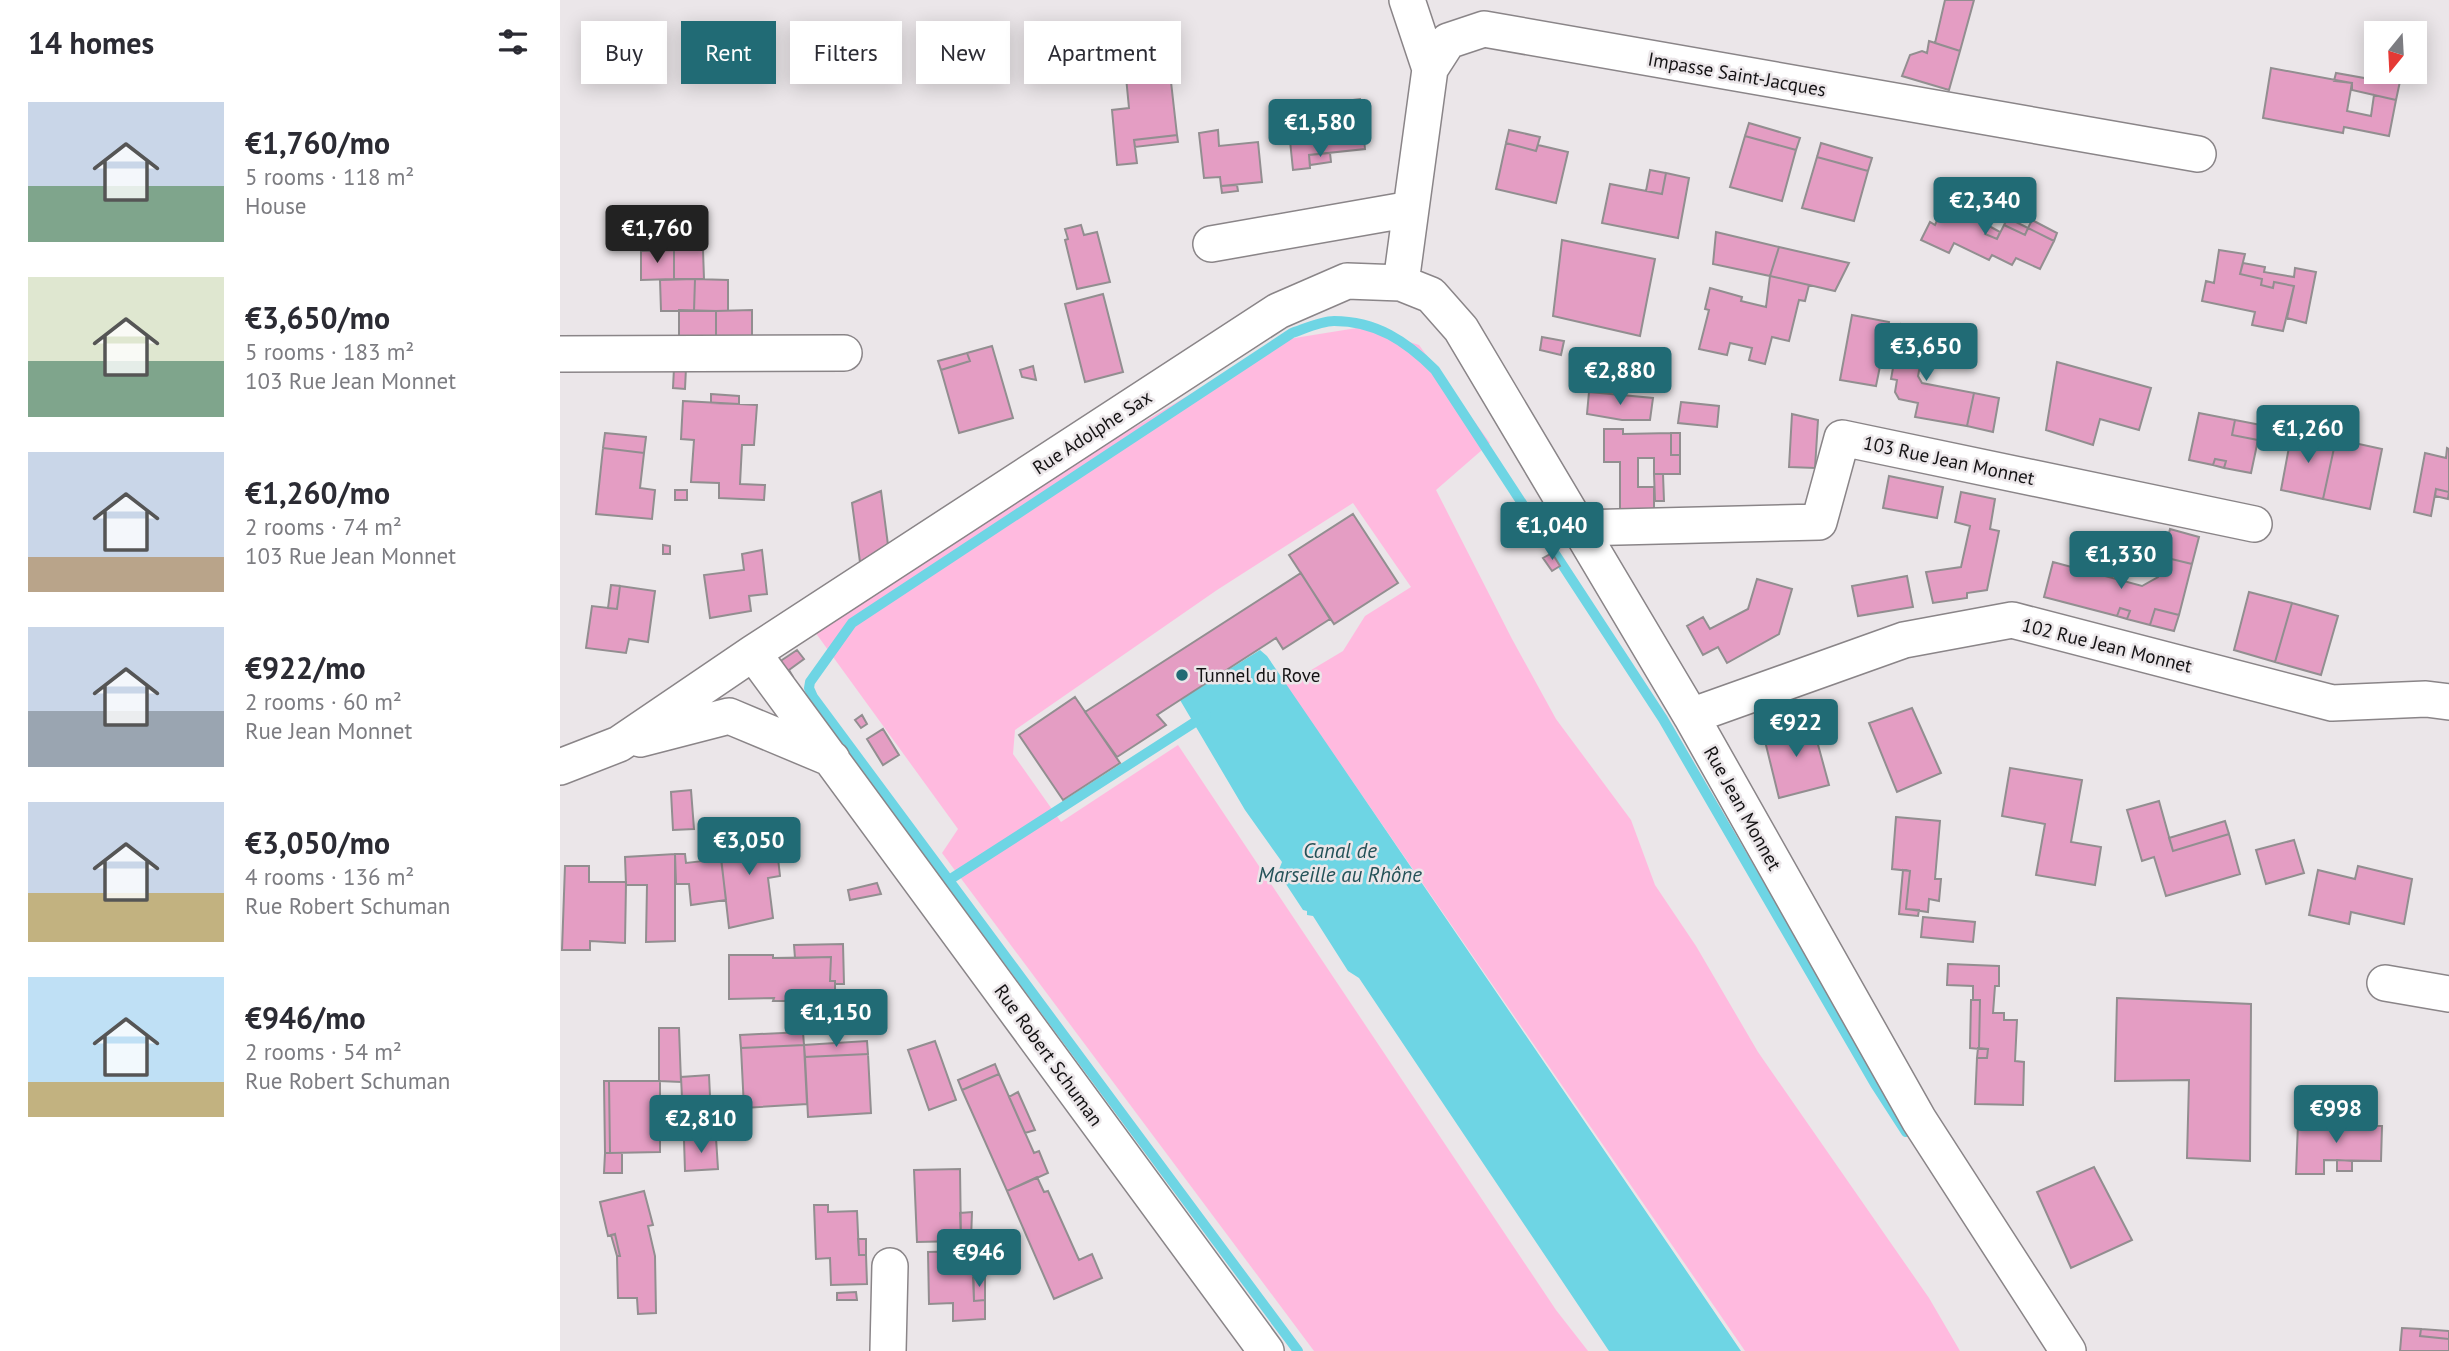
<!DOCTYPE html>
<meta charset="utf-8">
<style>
body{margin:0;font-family:"PT Sans",sans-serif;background:#f2f2f3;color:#2b2b33;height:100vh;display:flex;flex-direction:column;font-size:26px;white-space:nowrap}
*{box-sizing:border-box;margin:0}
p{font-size:23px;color:#7c7c81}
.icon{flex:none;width:38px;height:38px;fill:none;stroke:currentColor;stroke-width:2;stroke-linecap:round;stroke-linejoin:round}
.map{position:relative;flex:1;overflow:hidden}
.drawer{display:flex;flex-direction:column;background:#fff;width:560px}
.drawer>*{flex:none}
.banner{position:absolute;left:21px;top:21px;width:665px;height:63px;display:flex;gap:14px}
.needle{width:46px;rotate:198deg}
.buttons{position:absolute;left:1804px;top:21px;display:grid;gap:14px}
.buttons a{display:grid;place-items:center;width:63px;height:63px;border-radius:0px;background:#fff;box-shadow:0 4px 18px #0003;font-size:35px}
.price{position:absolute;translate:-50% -60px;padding:0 16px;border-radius:7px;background:#216b75;color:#fff;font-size:23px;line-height:46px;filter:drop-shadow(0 2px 4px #0008)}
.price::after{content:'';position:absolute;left:50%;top:42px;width:21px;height:16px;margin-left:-10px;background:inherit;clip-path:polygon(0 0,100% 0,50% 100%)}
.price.on{background:#222;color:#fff}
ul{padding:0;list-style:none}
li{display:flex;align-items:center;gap:21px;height:175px;padding:0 28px}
li span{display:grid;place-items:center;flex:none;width:196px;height:140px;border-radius:0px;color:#555}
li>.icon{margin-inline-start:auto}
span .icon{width:84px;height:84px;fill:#fffc;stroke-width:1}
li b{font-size:30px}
h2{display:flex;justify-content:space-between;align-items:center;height:84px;padding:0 28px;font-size:30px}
.chip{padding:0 24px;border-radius:0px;background:#fff;box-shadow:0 4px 18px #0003;font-size:24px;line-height:63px}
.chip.on{background:#216b75;color:#fff}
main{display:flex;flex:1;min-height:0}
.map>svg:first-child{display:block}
.green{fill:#ffbadf}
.water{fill:#6ed5e4}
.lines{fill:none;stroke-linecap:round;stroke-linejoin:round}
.stream{stroke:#6ed5e4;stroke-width:10}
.building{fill:#e49dc3;stroke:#928e90;stroke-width:2}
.minor-casing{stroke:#8a8588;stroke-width:38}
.minor{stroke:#fff;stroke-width:35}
.poi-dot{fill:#216b75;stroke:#ebe6e9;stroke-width:2.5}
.labels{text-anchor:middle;stroke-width:5;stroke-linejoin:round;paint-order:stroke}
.street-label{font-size:19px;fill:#141314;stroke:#ebe6e9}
.poi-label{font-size:19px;fill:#141314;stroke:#ebe6e9;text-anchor:start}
.water-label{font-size:21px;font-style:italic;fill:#245258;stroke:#ebe6e9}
</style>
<main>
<section class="drawer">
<h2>14 homes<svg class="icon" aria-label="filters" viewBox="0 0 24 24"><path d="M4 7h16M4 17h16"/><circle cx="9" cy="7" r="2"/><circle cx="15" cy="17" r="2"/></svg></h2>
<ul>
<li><span style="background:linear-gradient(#c9d6e8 60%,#7fa58c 0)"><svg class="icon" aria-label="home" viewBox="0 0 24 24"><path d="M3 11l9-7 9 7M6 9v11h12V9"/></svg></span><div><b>€1,760/mo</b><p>5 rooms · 118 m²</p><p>House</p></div></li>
<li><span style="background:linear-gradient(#dfe7d0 60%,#7fa58c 0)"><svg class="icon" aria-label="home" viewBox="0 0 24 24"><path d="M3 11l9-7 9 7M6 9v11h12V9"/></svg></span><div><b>€3,650/mo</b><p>5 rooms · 183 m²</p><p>103 Rue Jean Monnet</p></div></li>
<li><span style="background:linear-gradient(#c9d6e8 75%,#b9a48a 0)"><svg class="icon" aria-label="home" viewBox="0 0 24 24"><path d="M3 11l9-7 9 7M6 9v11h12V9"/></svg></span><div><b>€1,260/mo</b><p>2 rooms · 74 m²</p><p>103 Rue Jean Monnet</p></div></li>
<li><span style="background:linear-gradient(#c9d6e8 60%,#9aa5b1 0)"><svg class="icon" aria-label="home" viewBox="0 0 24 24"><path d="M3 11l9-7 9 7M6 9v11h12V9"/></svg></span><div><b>€922/mo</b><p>2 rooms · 60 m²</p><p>Rue Jean Monnet</p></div></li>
<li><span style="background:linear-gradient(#c9d6e8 65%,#c2b280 0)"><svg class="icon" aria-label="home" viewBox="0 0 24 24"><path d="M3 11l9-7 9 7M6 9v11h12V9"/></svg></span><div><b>€3,050/mo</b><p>4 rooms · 136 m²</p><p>Rue Robert Schuman</p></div></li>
<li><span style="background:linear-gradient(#bfe0f5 75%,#c2b280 0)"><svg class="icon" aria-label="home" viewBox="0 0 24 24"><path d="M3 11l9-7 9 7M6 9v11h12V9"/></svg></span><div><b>€946/mo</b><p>2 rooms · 54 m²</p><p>Rue Robert Schuman</p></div></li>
</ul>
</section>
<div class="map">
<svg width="1889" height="1351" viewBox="0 0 1889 1351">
<rect width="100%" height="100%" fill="#ebe6e9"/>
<path class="green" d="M 803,327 L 859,345 L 930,443 L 876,490 L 952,639 L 996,719 L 1071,820 L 1095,885 L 1136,946 L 1198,1052 L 1369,1298 L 1400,1351 L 1185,1351 L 726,685 L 783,651 L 805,616 L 851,587 L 793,503 L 657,590 L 455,730 L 453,754 L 501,822 L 618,745 L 996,1310 L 1028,1351 L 754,1351 L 382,853 L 398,829 L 247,621 L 722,340 Z"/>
<path class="water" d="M 700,650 L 707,656 L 1181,1351 L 1049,1351 L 799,978 L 788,971 L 753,916 L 747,915 L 747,911 L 743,910 L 718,872 L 722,862 L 685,810 L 620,700 Z"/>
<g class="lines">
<path class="stream" d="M 389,880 L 646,715
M 738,1351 L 253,697 L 249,688 L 250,682 L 292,623 L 732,333 C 744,329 761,321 774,321 C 816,321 846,341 875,370 L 1103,719 L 1315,1084 L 1346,1132"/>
</g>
<path class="building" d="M 1385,0 L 1414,0 L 1400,51 L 1375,43 Z
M 1369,41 L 1400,51 L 1389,90 L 1342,76 L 1350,55 L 1362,51 L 1367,53 Z
M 1814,57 L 1816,57 L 1816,72 L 1842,72 L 1836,100 L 1792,90 L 1792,83 L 1774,81 L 1776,73 L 1810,79 Z
M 1711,68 L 1792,83 L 1787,111 L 1811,116 L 1814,95 L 1836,100 L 1829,136 L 1784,127 L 1783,133 L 1703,118 Z
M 610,73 L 617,135 L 574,140 L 577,163 L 557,165 L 552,110 L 569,108 L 566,77 Z
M 800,99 L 805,149 L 749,155 L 750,168 L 733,170 L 729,131 L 746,129 L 743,106 Z
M 1189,123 L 1240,138 L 1236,150 L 1185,136 Z
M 658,130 L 659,146 L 698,142 L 702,182 L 661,186 L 660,177 L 644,178 L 639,133 Z
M 949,130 L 980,137 L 976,151 L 946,143 Z
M 617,135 L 618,142 L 575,147 L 574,140 Z
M 1185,136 L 1236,150 L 1222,201 L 1170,187 Z
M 946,143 L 976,151 L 978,145 L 1008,152 L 996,203 L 936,189 Z
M 1261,143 L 1312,158 L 1308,171 L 1257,157 Z
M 770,153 L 771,162 L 750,165 L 749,155 Z
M 1257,157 L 1308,171 L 1294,221 L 1242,208 Z
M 1090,170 L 1106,173 L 1102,194 L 1086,191 Z
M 1106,173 L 1129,178 L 1118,238 L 1042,223 L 1050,184 L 1102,194 Z
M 677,185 L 678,191 L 662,193 L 661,186 Z
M 1395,192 L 1413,200 L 1406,215 L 1429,226 L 1425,234 L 1437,239 L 1444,225 L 1465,235 L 1468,228 L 1494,241 L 1480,269 L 1456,258 L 1452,265 L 1432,255 L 1429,260 L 1394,243 L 1389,253 L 1361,240 L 1370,222 L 1375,225 L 1382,209 L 1386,212 Z
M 1413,200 L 1436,212 L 1429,226 L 1406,215 Z
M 1448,218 L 1468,228 L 1465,235 L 1444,225 Z
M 1472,220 L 1497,233 L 1494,241 L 1468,228 Z
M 521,225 L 524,235 L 537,232 L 550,282 L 517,289 L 505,240 L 508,239 L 505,229 Z
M 1429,226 L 1440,232 L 1437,239 L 1425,234 Z
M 1156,232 L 1219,247 L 1210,276 L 1153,264 Z
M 1002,240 L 1095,259 L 1080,336 L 993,316 Z
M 1219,247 L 1289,263 L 1275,291 L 1210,276 Z
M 114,250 L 114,279 L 81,280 L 81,251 Z
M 114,250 L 143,250 L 144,279 L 114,279 Z
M 1659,250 L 1685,254 L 1680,274 L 1702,279 L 1701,285 L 1713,288 L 1714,282 L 1734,286 L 1723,331 L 1692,325 L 1695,312 L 1642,301 L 1646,281 L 1654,283 Z
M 1683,263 L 1705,267 L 1704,272 L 1734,277 L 1735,268 L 1756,272 L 1746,323 L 1727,318 L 1734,286 L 1714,282 L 1713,288 L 1701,285 L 1702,279 L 1680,274 Z
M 1210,276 L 1249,285 L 1245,301 L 1239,300 L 1229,341 L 1212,337 L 1205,364 L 1189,360 L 1192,348 L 1170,343 L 1167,355 L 1139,349 L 1149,310 L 1145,309 L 1150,288 L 1182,297 L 1181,301 L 1206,307 Z
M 135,279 L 134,311 L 101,311 L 100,280 Z
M 135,279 L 168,280 L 168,311 L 134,311 Z
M 543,294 L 563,372 L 525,382 L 505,304 Z
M 119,310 L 156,311 L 156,342 L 119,342 Z
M 192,310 L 192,342 L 156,342 L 156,311 Z
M 1292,315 L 1329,322 L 1316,386 L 1280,380 Z
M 1341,324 L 1367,330 L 1358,376 L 1362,383 L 1414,393 L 1407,426 L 1355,417 L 1358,403 L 1339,399 L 1335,392 L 1337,380 L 1331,379 Z
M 982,337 L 1004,341 L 1001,355 L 980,350 Z
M 432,346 L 453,418 L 399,433 L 381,370 L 410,361 L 407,353 Z
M 407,353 L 410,361 L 381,370 L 378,361 Z
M 1497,362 L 1591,388 L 1579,430 L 1540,419 L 1533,445 L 1486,430 Z
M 473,366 L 476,380 L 462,377 L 460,370 Z
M 114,368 L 126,368 L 125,389 L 113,388 Z
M 1029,392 L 1093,398 L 1090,420 L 1062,420 L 1027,414 Z
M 1414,393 L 1439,398 L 1433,432 L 1407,426 Z
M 151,394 L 179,396 L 179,404 L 151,403 Z
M 123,401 L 197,405 L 194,445 L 182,445 L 180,484 L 205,485 L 204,500 L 159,498 L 159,483 L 131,482 L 134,440 L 121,439 Z
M 1121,402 L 1159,406 L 1157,427 L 1118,423 Z
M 1639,413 L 1675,420 L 1672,435 L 1698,440 L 1691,473 L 1664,468 L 1666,461 L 1655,459 L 1653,465 L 1629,460 Z
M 1232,414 L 1258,420 L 1255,468 L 1229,467 Z
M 1675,420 L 1701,425 L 1698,440 L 1672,435 Z
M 1044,429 L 1063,429 L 1063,434 L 1111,433 L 1111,455 L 1120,455 L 1120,474 L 1094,474 L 1094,458 L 1078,458 L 1078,487 L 1094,487 L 1094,511 L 1060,512 L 1060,462 L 1044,462 Z
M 1732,431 L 1776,439 L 1763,499 L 1721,490 Z
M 45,433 L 86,437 L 84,453 L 43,448 Z
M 1111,433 L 1120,433 L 1120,455 L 1111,455 Z
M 1776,439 L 1822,449 L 1810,509 L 1763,499 Z
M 43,448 L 84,453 L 80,488 L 95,490 L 92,519 L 36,514 Z
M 1887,448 L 1889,449 L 1889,492 L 1876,489 L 1871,516 L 1854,512 L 1865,453 L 1886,458 Z
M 1655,459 L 1666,461 L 1664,468 L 1653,465 Z
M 1094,474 L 1103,474 L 1104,501 L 1095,501 Z
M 1329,476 L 1383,487 L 1377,518 L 1323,508 Z
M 1876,489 L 1889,492 L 1888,499 L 1875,496 Z
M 115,490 L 127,490 L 127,500 L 115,500 Z
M 321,491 L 328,545 L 300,562 L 292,503 Z
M 1401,492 L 1435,499 L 1430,529 L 1439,531 L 1427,590 L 1407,593 L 1407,598 L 1373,603 L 1366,572 L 1401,567 L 1410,526 L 1395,522 Z
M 793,514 L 838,583 L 774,624 L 729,555 Z
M 1610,529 L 1639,537 L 1632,564 L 1603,557 Z
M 103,545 L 110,546 L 110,554 L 103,554 Z
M 202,550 L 207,594 L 189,596 L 191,611 L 150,618 L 144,575 L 184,570 L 182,554 Z
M 992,553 L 1000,566 L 992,571 L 983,558 Z
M 1603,557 L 1632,564 L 1619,615 L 1595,609 L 1590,625 L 1567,619 L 1570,611 L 1560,608 L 1557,616 L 1484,597 L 1493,562 L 1582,586 L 1598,577 Z
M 741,573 L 770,619 L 723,649 L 716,638 L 620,700 L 597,715 L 606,725 L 557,757 L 525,712 Z
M 1347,576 L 1353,607 L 1298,616 L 1292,586 Z
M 1197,579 L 1232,589 L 1219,634 L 1167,663 L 1158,647 L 1143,655 L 1127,626 L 1143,617 L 1150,629 L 1188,609 Z
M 51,585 L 60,586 L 57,609 L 48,608 Z
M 60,586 L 95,591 L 88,642 L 69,639 L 66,653 L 26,648 L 32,606 L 57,609 Z
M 1689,592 L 1732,603 L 1715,662 L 1674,650 Z
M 1732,603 L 1778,616 L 1761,675 L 1715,662 Z
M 1560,608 L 1570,611 L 1567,619 L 1557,616 Z
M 1595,609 L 1619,615 L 1614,631 L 1590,625 Z
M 237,650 L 244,659 L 229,670 L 233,677 L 223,683 L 213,666 Z
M 515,697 L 560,763 L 503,800 L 459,735 Z
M 1352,708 L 1381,773 L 1337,792 L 1309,723 Z
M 302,715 L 307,724 L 301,728 L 295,720 Z
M 1251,719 L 1269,785 L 1219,798 L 1203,733 Z
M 323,729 L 339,755 L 323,765 L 307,739 Z
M 1450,768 L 1522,780 L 1511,842 L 1541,847 L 1535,885 L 1476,875 L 1485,824 L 1442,816 Z
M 131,790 L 134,829 L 113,830 L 111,792 Z
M 1599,801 L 1613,851 L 1669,834 L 1680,874 L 1606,896 L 1594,857 L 1582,861 L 1567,810 Z
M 1336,817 L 1380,821 L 1375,879 L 1381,879 L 1379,901 L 1369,899 L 1368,912 L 1346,909 L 1350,871 L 1332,869 Z
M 1665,821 L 1669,834 L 1613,851 L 1609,838 Z
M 215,832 L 220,876 L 208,878 L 213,918 L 169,928 L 159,839 Z
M 1734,840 L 1744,873 L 1706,884 L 1696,850 Z
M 115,854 L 125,854 L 126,863 L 161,859 L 166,900 L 131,905 L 129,884 L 116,884 Z
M 115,854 L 115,941 L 86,942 L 87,885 L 66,885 L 65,857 Z
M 5,866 L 29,866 L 29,882 L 66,882 L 65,943 L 30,941 L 30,950 L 2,950 Z
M 1798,866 L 1852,879 L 1844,924 L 1791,912 L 1789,924 L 1749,915 L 1758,870 L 1795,879 Z
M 1343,870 L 1350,871 L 1346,909 L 1359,910 L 1358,916 L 1339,914 Z
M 317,883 L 321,894 L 290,900 L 288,890 Z
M 1363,917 L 1415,922 L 1413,942 L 1361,937 Z
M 283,944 L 284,984 L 275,984 L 275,981 L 270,981 L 271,957 L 235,958 L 234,945 Z
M 169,955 L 213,955 L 213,958 L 271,957 L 270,981 L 275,981 L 275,1001 L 213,1001 L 214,998 L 169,999 Z
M 1388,964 L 1439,966 L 1439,986 L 1435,986 L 1433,1013 L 1444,1013 L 1444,1020 L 1457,1020 L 1455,1061 L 1464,1062 L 1463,1105 L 1415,1104 L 1417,1058 L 1427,1058 L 1428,1049 L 1419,1049 L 1420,1000 L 1413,1000 L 1413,986 L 1387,985 Z
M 1557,998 L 1691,1004 L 1690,1161 L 1627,1158 L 1629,1080 L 1555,1081 Z
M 1411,1000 L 1420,1000 L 1419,1049 L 1410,1048 Z
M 99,1028 L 119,1028 L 121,1082 L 99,1081 Z
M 243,1032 L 244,1045 L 181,1048 L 180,1035 Z
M 307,1041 L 308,1054 L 245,1057 L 244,1045 Z
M 375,1041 L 396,1100 L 369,1110 L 348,1050 Z
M 244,1045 L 247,1104 L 184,1108 L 181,1048 Z
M 1418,1048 L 1428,1049 L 1427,1058 L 1417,1058 Z
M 308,1054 L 311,1113 L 248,1117 L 245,1057 Z
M 435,1064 L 439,1074 L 402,1090 L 398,1080 Z
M 439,1074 L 474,1153 L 479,1151 L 488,1173 L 447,1191 L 402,1090 Z
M 149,1075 L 152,1138 L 124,1140 L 121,1077 Z
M 44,1081 L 49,1081 L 50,1153 L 45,1153 Z
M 49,1081 L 100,1081 L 100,1152 L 50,1153 Z
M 458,1092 L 475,1130 L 465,1133 L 449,1097 Z
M 1765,1103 L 1794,1104 L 1793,1125 L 1764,1124 Z
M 1738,1124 L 1822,1126 L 1821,1161 L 1764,1160 L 1764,1174 L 1736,1174 Z
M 152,1138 L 156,1138 L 158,1169 L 125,1171 L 124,1140 Z
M 45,1153 L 62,1153 L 62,1173 L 44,1173 Z
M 1777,1160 L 1792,1161 L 1792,1171 L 1777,1171 Z
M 1534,1167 L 1572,1240 L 1511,1268 L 1477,1192 Z
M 400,1169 L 401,1241 L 357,1242 L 354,1170 Z
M 477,1177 L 484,1192 L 488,1191 L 519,1260 L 532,1254 L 542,1278 L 494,1299 L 447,1191 Z
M 84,1191 L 93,1225 L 88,1226 L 95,1256 L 96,1313 L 78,1314 L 77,1298 L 58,1298 L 57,1256 L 60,1256 L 55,1234 L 48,1236 L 40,1202 Z
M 254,1205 L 268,1205 L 268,1212 L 297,1211 L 299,1255 L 306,1255 L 307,1284 L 271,1285 L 270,1258 L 256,1259 Z
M 412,1212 L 411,1240 L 401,1241 L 400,1213 Z
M 55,1234 L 60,1256 L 57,1256 L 51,1235 Z
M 298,1239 L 306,1239 L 306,1255 L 299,1255 Z
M 413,1251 L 414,1301 L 425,1300 L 425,1319 L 393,1321 L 393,1303 L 369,1304 L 368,1252 Z
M 413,1278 L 425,1278 L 425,1300 L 414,1301 Z
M 296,1292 L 297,1300 L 277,1300 L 277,1293 Z
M 1842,1328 L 1861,1329 L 1860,1336 L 1889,1339 L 1889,1351 L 1840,1351 Z
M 1861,1329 L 1889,1331 L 1889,1339 L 1860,1336 Z"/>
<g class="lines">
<g class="minor-casing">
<path id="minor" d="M 847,0 L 870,69
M 851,209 L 870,69 L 888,41 L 924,29 L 1638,154
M 651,244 L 851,209 L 841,283
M 0,354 L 284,353
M 1018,528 L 1259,522 L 1282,438 L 1694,524
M 193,653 L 706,1351
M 1131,716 L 1344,640 L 1452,620 L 1772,703 L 1866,699 L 1889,702
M 80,739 L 169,716 L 272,759
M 0,767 L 59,744 L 193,653 L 718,311 L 787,281 L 841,283 L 871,295 L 901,329 L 1131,716 L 1359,1120 L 1508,1351
M 1825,983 L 1889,994
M 328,1351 L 330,1266"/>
</g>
<use href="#minor" class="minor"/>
</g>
<circle class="poi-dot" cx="622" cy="675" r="7"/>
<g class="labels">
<g class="street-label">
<text transform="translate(1177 74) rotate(10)" y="7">Impasse Saint-Jacques</text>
<text transform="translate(532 432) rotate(-33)" y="7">Rue Adolphe Sax</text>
<text transform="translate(1389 460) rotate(12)" y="7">103 Rue Jean Monnet</text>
<text transform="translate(1547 645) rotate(14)" y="7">102 Rue Jean Monnet</text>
<text transform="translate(1183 808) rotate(61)" y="7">Rue Jean Monnet</text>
<text transform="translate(489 1055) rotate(54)" y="7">Rue Robert Schuman</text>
</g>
<g class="poi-label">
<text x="636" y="682">Tunnel du Rove</text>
</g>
<g class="water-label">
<text x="780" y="858">Canal de<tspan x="780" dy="24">Marseille au Rhône</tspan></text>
</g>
</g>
</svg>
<div class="buttons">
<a><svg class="needle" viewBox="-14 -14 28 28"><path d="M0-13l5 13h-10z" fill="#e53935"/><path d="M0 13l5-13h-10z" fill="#7c7c81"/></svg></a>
</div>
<b class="price" style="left:760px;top:159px">€1,580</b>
<b class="price" style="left:1425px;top:237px">€2,340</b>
<b class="price on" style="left:97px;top:265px">€1,760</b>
<b class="price" style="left:1366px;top:383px">€3,650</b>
<b class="price" style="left:1060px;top:407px">€2,880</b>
<b class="price" style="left:1748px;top:465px">€1,260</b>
<b class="price" style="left:992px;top:562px">€1,040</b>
<b class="price" style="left:1561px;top:591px">€1,330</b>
<b class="price" style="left:1236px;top:759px">€922</b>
<b class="price" style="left:189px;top:877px">€3,050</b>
<b class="price" style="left:276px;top:1049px">€1,150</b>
<b class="price" style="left:1776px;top:1145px">€998</b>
<b class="price" style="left:141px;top:1155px">€2,810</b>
<b class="price" style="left:419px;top:1289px">€946</b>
<div class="banner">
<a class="chip">Buy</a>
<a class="chip on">Rent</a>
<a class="chip">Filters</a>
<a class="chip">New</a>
<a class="chip">Apartment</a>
</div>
</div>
</main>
